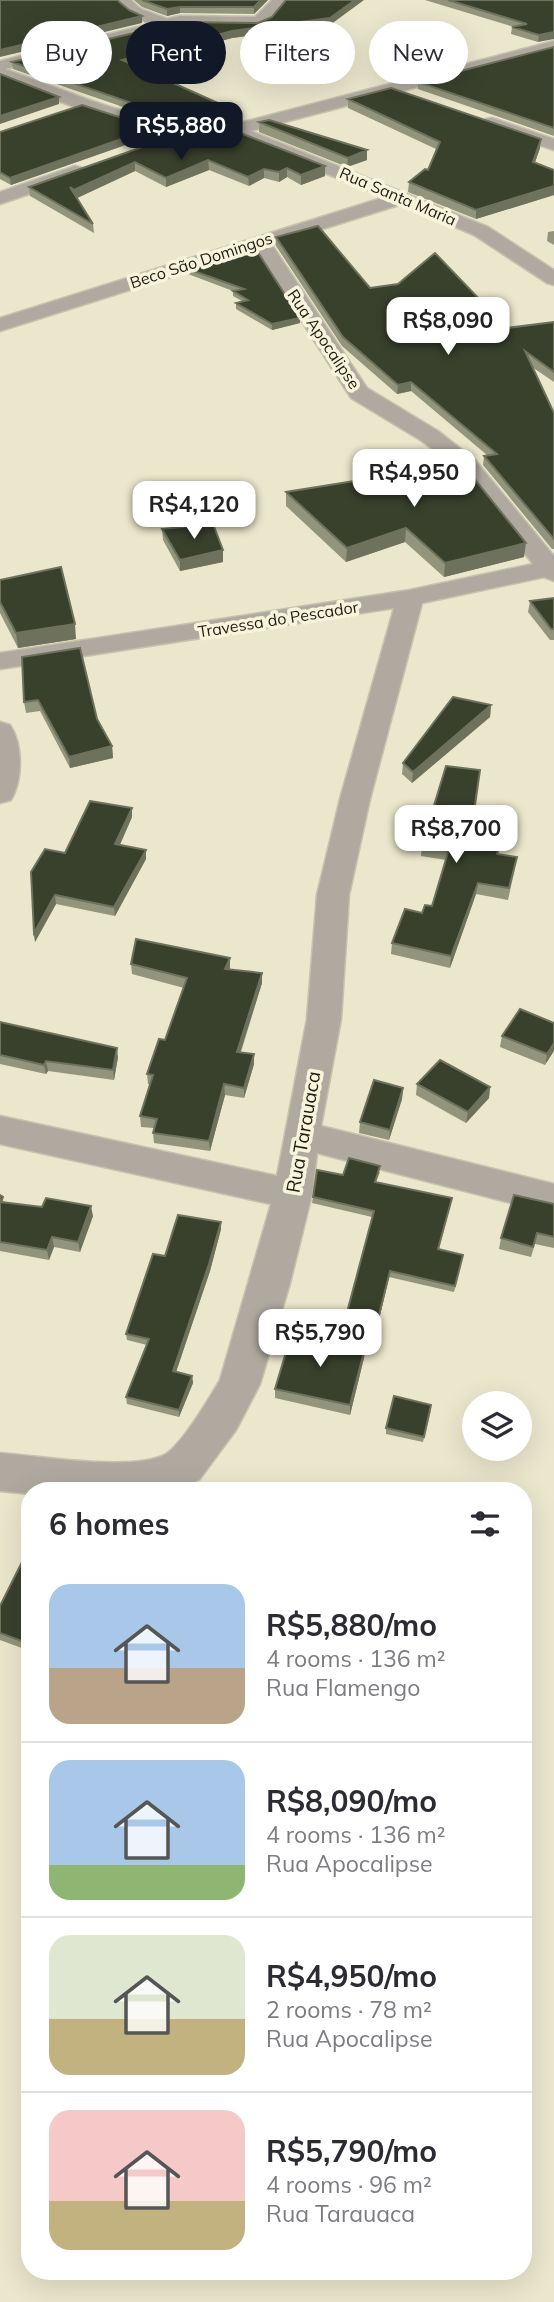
<!DOCTYPE html>
<meta charset="utf-8">
<style>
body{margin:0;font-family:Mulish,sans-serif;background:#f7f7f7;color:#2b2b33;height:100vh;display:flex;flex-direction:column;font-size:26px;white-space:nowrap}
*{box-sizing:border-box;margin:0}
p{font-size:23px;color:#7c7c81}
.icon{flex:none;width:38px;height:38px;fill:none;stroke:currentColor;stroke-width:2;stroke-linecap:round;stroke-linejoin:round}
.map{position:relative;flex:1;overflow:hidden}
.drawer{position:absolute;left:21px;top:1482px;width:511px;height:798px;display:flex;flex-direction:column;background:#fff;border-radius:28px;box-shadow:0 7px 28px #0002}
.drawer>*{flex:none}
.guide{position:absolute;left:21px;top:21px;width:513px;height:63px;display:flex;gap:14px}
.tools{position:absolute;left:462px;top:1391px;display:grid;gap:14px}
.tools a{display:grid;place-items:center;width:70px;height:70px;border-radius:50%;background:#fff;box-shadow:0 7px 28px #0002;font-size:35px}
.price{position:absolute;translate:-50% -60px;padding:0 16px;border-radius:14px;background:#fff;color:#222;font-size:23px;line-height:46px;filter:drop-shadow(0 2px 4px #0008)}
.price::after{content:'';position:absolute;left:50%;top:42px;width:21px;height:16px;margin-left:-10px;background:inherit;clip-path:polygon(0 0,100% 0,50% 100%)}
.price.current{background:#111827;color:#fff}
ul{padding:0;list-style:none}
li{display:flex;align-items:center;gap:21px;height:175px;padding:0 28px}
li+li{border-top:2px solid #e1e1e2}
li span{display:grid;place-items:center;flex:none;width:196px;height:140px;border-radius:21px;color:#555}
li>.icon{margin-inline-start:auto}
span .icon{width:84px;height:84px;fill:#fffc;stroke-width:1}
li b{font-size:30px}
h2{display:flex;justify-content:space-between;align-items:center;height:84px;padding:0 28px;font-size:30px}
.tag{padding:0 24px;border-radius:32px;background:#fff;box-shadow:0 7px 28px #0002;font-size:24px;line-height:63px}
.tag.current{background:#111827;color:#fff}
.map>svg:first-child{display:block}
.lines{fill:none;stroke-linecap:round;stroke-linejoin:round}
.minor-casing{stroke:#c6c3ac;stroke-width:3}
.minor{fill:#afa99f;fill-rule:evenodd}
.wall{fill:#92947c}
.shaded-wall{fill:#6e725c}
.building{fill:#39402c;stroke:#6e725c;stroke-width:2}
.labels{text-anchor:middle;stroke-width:7;stroke-linejoin:round;paint-order:stroke}
.far-street-label{font-size:16px;fill:#1e1d14;stroke:#f8f4db}
.street-label{font-size:19px;fill:#1e1d14;stroke:#f8f4db}
</style>
<div class="map">
<svg width="554" height="2302" viewBox="0 0 554 2302">
<rect width="100%" height="100%" fill="#ebe7cd"/>
<g class="lines">
<g class="minor-casing">
<path id="minor" d="M 114,0 L 131,0 L 141,9 L 167,19 L 180,16 L 255,17 L 272,0 L 288,0 L 270,22 L 257,27 L 180,26 L 5,69 L 89,100 L 181,130 L 232,125 L 554,41 L 554,51 L 251,131 L 488,227 L 554,270 L 554,285 L 547,283 L 474,235 L 402,204 L 272,245 L 367,388 L 438,431 L 475,460 L 554,556 L 554,581 L 544,577 L 422,603 L 370,799 L 349,895 L 341,1019 L 321,1126 L 554,1184 L 554,1214 L 317,1153 L 312,1194 L 290,1283 L 260,1384 L 236,1430 L 199,1480 L 175,1491 L 30,1491 L 30,1494 L 0,1491 L 0,1453 C 39,1456 134,1472 166,1454 C 182,1444 210,1397 220,1380 L 271,1204 L 0,1144 L 0,1116 L 277,1176 L 307,1019 L 317,895 L 340,799 L 394,608 L 0,669 L 0,653 L 410,590 L 533,564 L 459,470 L 422,441 L 351,398 L 256,250 L 0,331 L 0,318 L 385,197 L 231,136 L 203,140 L 180,140 L 77,108 L 0,79 L 0,61 L 150,24 L 131,15 Z
M 492,118 L 554,139 L 554,150 L 486,127 L 483,123 L 486,119 Z
M 75,166 L 82,168 L 84,172 L 82,176 L 0,204 L 0,192 Z
M 0,722 L 10,725 C 23,744 23,780 11,800 L 0,803 Z"/>
</g>
<use href="#minor" class="minor"/>
</g>
<path class="wall" d="M 134,0 L 268,0 L 254,14 L 180,13 L 167,16 L 142,7 Z
M 425,0 L 554,0 L 538,42 L 511,34 L 512,27 L 514,27 Z
M 272,17 L 330,25 L 232,38 L 133,65 L 240,113 L 241,120 L 232,122 L 181,127 L 13,69 L 12,62 L 258,23 Z
M 554,47 L 554,136 L 418,89 L 418,82 Z
M 348,99 L 540,148 L 535,162 L 554,170 L 554,195 L 476,219 L 408,192 L 409,182 L 428,170 L 436,149 L 348,108 Z
M 259,122 L 367,150 L 367,160 L 347,167 L 259,132 Z
M 0,132 L 154,135 L 11,185 L 0,179 Z
M 182,133 L 325,176 L 301,185 L 287,177 L 279,182 L 264,178 L 249,186 L 209,170 L 166,187 L 135,171 L 77,198 L 93,224 L 94,233 L 30,196 L 29,187 Z
M 554,231 L 554,245 L 547,241 L 548,232 Z
M 276,237 L 370,288 L 507,328 L 554,322 L 554,382 L 532,367 L 554,413 L 554,549 L 552,549 L 483,465 L 484,456 L 487,455 L 411,391 L 397,394 L 342,346 L 276,246 Z
M 257,251 L 300,323 L 272,330 L 236,309 L 236,303 L 242,301 L 233,296 L 233,291 L 188,274 L 188,269 Z
M 359,470 L 524,557 L 444,577 L 405,542 L 346,562 L 286,506 L 286,492 L 358,480 Z
M 162,529 L 223,550 L 223,562 L 180,571 L 163,540 Z
M 0,580 L 76,639 L 18,648 L 0,613 Z
M 554,598 L 554,640 L 550,640 L 528,612 L 530,601 Z
M 22,657 L 97,719 L 112,746 L 113,758 L 70,768 L 40,711 L 26,713 L 24,702 Z
M 491,705 L 490,717 L 412,783 L 402,774 L 403,763 Z
M 132,817 L 120,845 L 146,850 L 146,859 L 115,916 L 56,904 L 35,942 L 34,933 L 65,853 Z
M 473,819 L 503,836 L 498,854 L 515,868 L 508,900 L 476,894 L 450,968 L 391,954 L 392,943 L 422,913 L 432,906 L 446,860 L 421,856 L 422,845 Z
M 230,958 L 230,970 L 262,983 L 241,1052 L 254,1064 L 244,1098 L 225,1095 L 210,1151 L 154,1143 L 153,1133 L 154,1128 L 141,1127 L 140,1116 L 150,1084 L 148,1084 L 147,1074 L 165,1040 L 184,988 L 132,974 L 131,964 Z
M 0,1022 L 118,1057 L 114,1080 L 48,1071 L 46,1074 L 0,1064 Z
M 554,1023 L 545,1065 L 500,1047 L 502,1036 Z
M 417,1084 L 490,1087 L 489,1098 L 466,1123 L 416,1095 Z
M 403,1088 L 402,1099 L 389,1140 L 359,1133 L 360,1122 Z
M 380,1172 L 376,1182 L 452,1198 L 439,1249 L 462,1261 L 454,1292 L 389,1277 L 377,1328 L 345,1322 L 346,1316 L 372,1217 L 312,1203 L 313,1197 L 343,1175 Z
M 0,1195 L 4,1202 L 93,1216 L 80,1252 L 54,1247 L 49,1260 L 0,1251 Z
M 554,1204 L 554,1248 L 535,1244 L 531,1257 L 499,1249 L 501,1238 Z
M 221,1229 L 210,1271 L 176,1372 L 192,1376 L 193,1383 L 179,1417 L 127,1404 L 126,1397 L 147,1345 L 127,1340 L 126,1334 L 165,1256 Z
M 365,1348 L 364,1358 L 350,1415 L 275,1398 L 275,1389 Z
M 431,1410 L 423,1442 L 386,1434 L 386,1428 Z
M 30,1546 L 30,1651 L 0,1640 L 0,1606 Z"/>
<path class="shaded-wall" d="M 261,0 L 268,0 L 254,14 L 254,7 Z
M 355,0 L 364,0 L 330,25 L 232,38 L 123,67 L 122,60 Z
M 180,7 L 180,13 L 167,16 L 167,9 Z
M 142,16 L 142,23 L 0,57 L 0,50 Z
M 554,32 L 554,39 L 538,42 L 539,35 Z
M 59,97 L 59,104 L 0,124 L 0,116 Z
M 240,113 L 241,120 L 232,122 L 181,127 L 181,120 Z
M 153,128 L 154,135 L 11,185 L 10,178 Z
M 541,139 L 540,148 L 532,171 L 533,162 Z
M 367,150 L 367,160 L 347,167 L 348,158 Z
M 208,160 L 209,170 L 166,187 L 166,178 Z
M 135,162 L 135,171 L 75,199 L 74,190 Z
M 325,166 L 325,176 L 301,185 L 301,175 Z
M 287,168 L 287,177 L 279,182 L 279,172 Z
M 264,169 L 264,178 L 249,186 L 248,177 Z
M 554,186 L 554,195 L 476,219 L 476,210 Z
M 300,318 L 300,323 L 272,330 L 272,324 Z
M 411,382 L 411,391 L 397,394 L 398,385 Z
M 406,528 L 405,542 L 346,562 L 347,548 Z
M 526,543 L 524,557 L 444,577 L 445,563 Z
M 223,550 L 223,562 L 180,571 L 180,560 Z
M 75,624 L 76,639 L 18,648 L 16,633 Z
M 491,705 L 490,717 L 412,783 L 413,772 Z
M 112,746 L 113,758 L 70,768 L 69,757 Z
M 132,808 L 132,817 L 116,853 L 115,844 Z
M 146,850 L 146,859 L 115,916 L 114,907 Z
M 478,883 L 476,894 L 450,968 L 451,956 Z
M 55,895 L 56,904 L 35,942 L 34,933 Z
M 230,958 L 230,969 L 225,980 L 225,969 Z
M 262,973 L 262,983 L 237,1062 L 237,1052 Z
M 554,1043 L 554,1051 L 545,1065 L 547,1054 Z
M 117,1048 L 118,1057 L 114,1080 L 113,1070 Z
M 254,1054 L 254,1064 L 244,1098 L 244,1088 Z
M 46,1061 L 48,1071 L 46,1074 L 44,1065 Z
M 224,1084 L 225,1095 L 210,1151 L 209,1141 Z
M 490,1087 L 489,1098 L 466,1123 L 468,1112 Z
M 403,1088 L 402,1099 L 389,1140 L 390,1130 Z
M 91,1206 L 93,1216 L 80,1252 L 78,1242 Z
M 221,1222 L 221,1229 L 210,1271 L 174,1378 L 173,1371 Z
M 52,1237 L 54,1247 L 49,1260 L 47,1250 Z
M 390,1271 L 389,1277 L 377,1328 L 377,1323 Z
M 365,1348 L 364,1358 L 350,1415 L 350,1405 Z
M 192,1376 L 193,1383 L 179,1417 L 179,1410 Z"/>
<path class="building" d="M 0,0 L 117,0 L 129,10 L 142,16 L 0,50 Z
M 142,0 L 261,0 L 254,7 L 180,7 L 167,9 Z
M 286,0 L 355,0 L 330,18 L 232,31 L 122,60 L 240,113 L 231,115 L 181,120 L 12,62 L 180,22 L 258,23 L 272,17 Z
M 448,0 L 554,0 L 554,32 L 539,35 L 512,27 L 527,24 Z
M 554,47 L 554,128 L 418,82 Z
M 0,74 L 59,97 L 0,116 Z
M 391,88 L 541,139 L 533,162 L 554,170 L 554,186 L 476,210 L 409,182 L 425,169 L 428,170 L 440,142 L 348,99 Z
M 82,105 L 153,128 L 10,178 L 0,172 L 0,132 Z
M 269,120 L 367,150 L 348,158 L 259,122 Z
M 230,129 L 325,166 L 301,175 L 287,168 L 279,172 L 264,169 L 248,177 L 208,160 L 166,178 L 135,162 L 74,190 L 70,187 L 93,224 L 29,187 L 182,133 Z
M 318,226 L 370,288 L 398,284 L 435,253 L 507,328 L 554,322 L 554,372 L 525,351 L 554,413 L 554,539 L 484,456 L 497,454 L 411,382 L 398,385 L 343,337 L 276,237 Z
M 257,251 L 300,318 L 272,324 L 236,303 L 248,300 L 233,291 L 244,289 L 188,269 L 233,254 Z
M 456,456 L 526,543 L 445,563 L 406,528 L 347,548 L 286,492 L 367,479 L 359,470 Z
M 213,524 L 223,550 L 180,560 L 162,529 Z
M 61,567 L 75,624 L 16,633 L 0,602 L 0,580 Z
M 554,598 L 554,629 L 551,629 L 530,601 Z
M 80,648 L 97,719 L 112,746 L 69,757 L 38,700 L 24,702 L 22,657 Z
M 453,697 L 491,705 L 413,772 L 403,763 Z
M 446,766 L 480,770 L 473,819 L 504,824 L 497,854 L 517,857 L 509,888 L 478,883 L 451,956 L 392,943 L 405,909 L 422,913 L 425,905 L 432,906 L 449,849 L 422,845 Z
M 90,801 L 132,808 L 115,844 L 146,850 L 114,907 L 55,895 L 34,933 L 31,872 L 45,849 L 65,853 Z
M 136,939 L 230,958 L 225,969 L 262,973 L 237,1052 L 254,1054 L 244,1088 L 224,1084 L 209,1141 L 153,1133 L 157,1119 L 140,1116 L 153,1075 L 147,1074 L 159,1039 L 165,1040 L 187,978 L 131,964 Z
M 520,1009 L 554,1023 L 554,1043 L 547,1054 L 502,1036 Z
M 0,1022 L 117,1048 L 113,1070 L 46,1061 L 44,1065 L 0,1055 Z
M 440,1060 L 490,1087 L 468,1112 L 417,1084 Z
M 374,1080 L 403,1088 L 390,1130 L 360,1122 Z
M 349,1158 L 380,1166 L 375,1182 L 452,1198 L 438,1249 L 463,1255 L 455,1286 L 390,1271 L 377,1323 L 346,1316 L 374,1211 L 313,1197 L 317,1170 L 343,1175 Z
M 0,1195 L 3,1197 L 1,1202 L 42,1207 L 46,1198 L 91,1206 L 78,1242 L 52,1237 L 47,1250 L 0,1242 Z
M 514,1195 L 554,1204 L 554,1237 L 537,1233 L 533,1247 L 501,1238 Z
M 178,1215 L 221,1222 L 209,1264 L 173,1371 L 192,1376 L 179,1410 L 126,1397 L 149,1339 L 126,1334 L 153,1254 L 165,1256 Z
M 292,1332 L 365,1348 L 350,1405 L 275,1389 Z
M 394,1396 L 431,1405 L 424,1437 L 386,1428 Z
M 30,1546 L 30,1644 L 0,1633 L 0,1606 Z"/>
<g class="labels">
<g class="far-street-label">
<text transform="translate(398 196) rotate(23)" y="6">Rua Santa Maria</text>
<text transform="translate(201 260) rotate(-18)" y="6">Beco São Domingos</text>
<text transform="translate(324 339) rotate(56)" y="6">Rua Apocalipse</text>
<text transform="translate(278 619) rotate(-9)" y="6">Travessa do Pescador</text>
</g>
<g class="street-label">
<text transform="translate(303 1132) rotate(-80)" y="7">Rua Tarauaca</text>
</g>
</g>
</svg>
<div class="tools">
<a><svg class="icon" aria-label="layers" viewBox="0 0 24 24"><path d="M12 4l9 5-9 5-9-5zM3 14l9 5 9-5"/></svg></a>
</div>
<b class="price current" style="left:181px;top:162px">R$5,880</b>
<b class="price" style="left:448px;top:357px">R$8,090</b>
<b class="price" style="left:414px;top:509px">R$4,950</b>
<b class="price" style="left:194px;top:541px">R$4,120</b>
<b class="price" style="left:456px;top:865px">R$8,700</b>
<b class="price" style="left:320px;top:1369px">R$5,790</b>
<div class="guide">
<a class="tag">Buy</a>
<a class="tag current">Rent</a>
<a class="tag">Filters</a>
<a class="tag">New</a>
</div>
<section class="drawer">
<h2>6 homes<svg class="icon" aria-label="filters" viewBox="0 0 24 24"><path d="M4 7h16M4 17h16"/><circle cx="9" cy="7" r="2"/><circle cx="15" cy="17" r="2"/></svg></h2>
<ul>
<li><span style="background:linear-gradient(#a9c7e8 60%,#b9a48a 0)"><svg class="icon" aria-label="home" viewBox="0 0 24 24"><path d="M3 11l9-7 9 7M6 9v11h12V9"/></svg></span><div><b>R$5,880/mo</b><p>4 rooms · 136 m²</p><p>Rua Flamengo</p></div></li>
<li><span style="background:linear-gradient(#a9c7e8 75%,#8fb573 0)"><svg class="icon" aria-label="home" viewBox="0 0 24 24"><path d="M3 11l9-7 9 7M6 9v11h12V9"/></svg></span><div><b>R$8,090/mo</b><p>4 rooms · 136 m²</p><p>Rua Apocalipse</p></div></li>
<li><span style="background:linear-gradient(#dfe7d0 60%,#c2b280 0)"><svg class="icon" aria-label="home" viewBox="0 0 24 24"><path d="M3 11l9-7 9 7M6 9v11h12V9"/></svg></span><div><b>R$4,950/mo</b><p>2 rooms · 78 m²</p><p>Rua Apocalipse</p></div></li>
<li><span style="background:linear-gradient(#f6c9c9 65%,#c2b280 0)"><svg class="icon" aria-label="home" viewBox="0 0 24 24"><path d="M3 11l9-7 9 7M6 9v11h12V9"/></svg></span><div><b>R$5,790/mo</b><p>4 rooms · 96 m²</p><p>Rua Tarauaca</p></div></li>
</ul>
</section>
</div>
